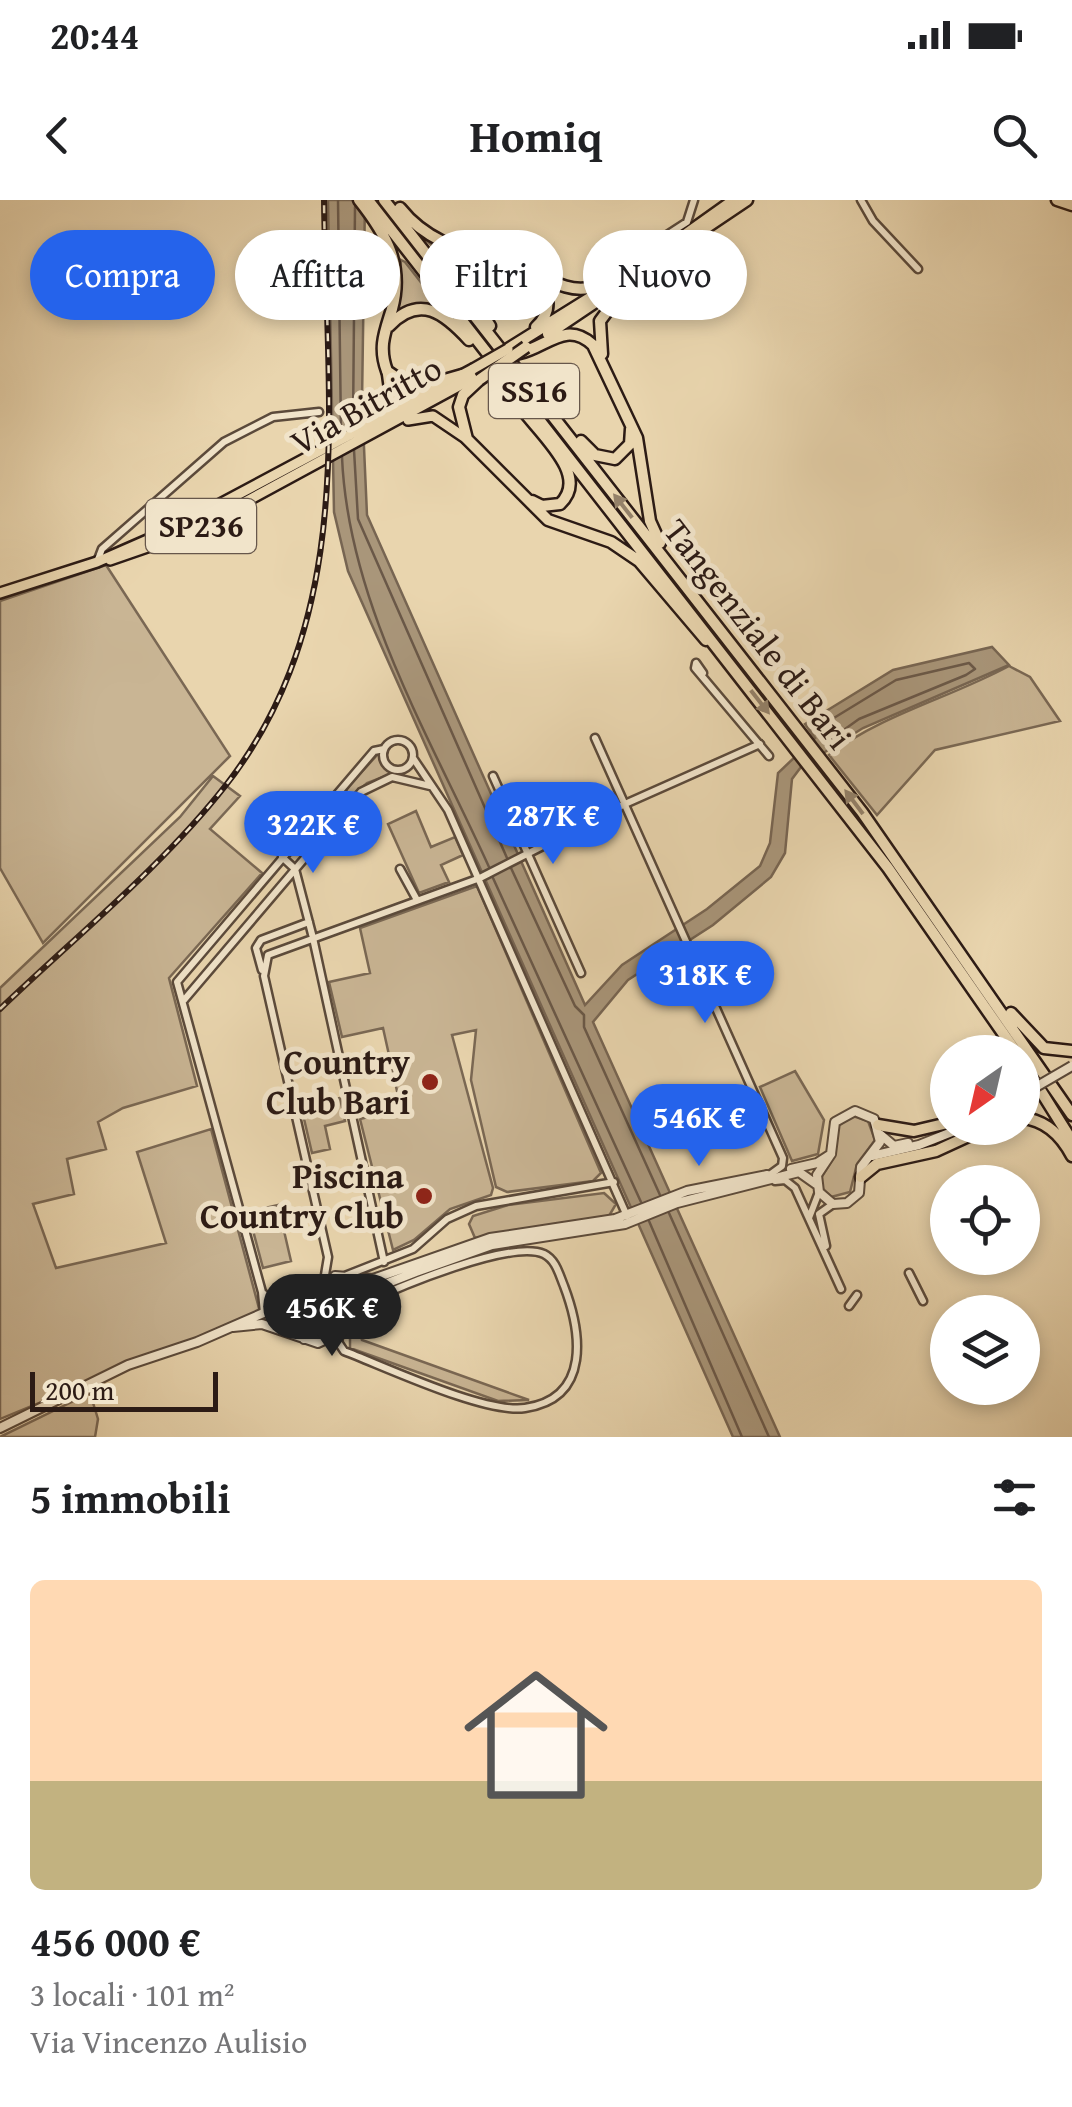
<!DOCTYPE html>
<html lang="it">
<meta charset="utf-8">
<style>
body{margin:0;font-family:"Gentium Book Plus",serif;background:#f6f6f6;color:#202124;height:100vh;display:flex;flex-direction:column;font-size:38px;white-space:nowrap}
*{box-sizing:border-box;margin:0}
p{font-size:32px;color:#757577}
.icon{flex:none;width:55px;height:55px;fill:none;stroke:currentColor;stroke-width:2;stroke-linecap:round;stroke-linejoin:round}
.map{position:relative;height:1237px;overflow:hidden}
.drawer{display:flex;flex-direction:column;background:#fff;flex:1}
.drawer>*{flex:none}
.top-card{position:absolute;left:30px;top:30px;width:1012px;height:90px;display:flex;gap:20px}
.needle{width:65px;rotate:214deg}
.controls{position:absolute;left:930px;top:835px;display:grid;gap:20px}
.controls a{display:grid;place-items:center;width:110px;height:110px;border-radius:50%;background:#fff;box-shadow:0 5px 15px #0003;font-size:50px}
.scale{position:absolute;left:30px;bottom:25px;width:188px;box-sizing:border-box;padding-left:10px;border:5px solid #2c1b15;border-top:0;font-size:28px;line-height:35px;white-space:nowrap;color:#2c1b15;-webkit-text-stroke:8px #f1e4ca;paint-order:stroke}
.price{position:absolute;translate:-50% -85px;padding:0 22px;border-radius:35px;background:#2563eb;color:#fff;font-size:32px;line-height:65px;filter:drop-shadow(0 2px 5px #0008)}
.price::after{content:'';position:absolute;left:50%;top:60px;width:30px;height:22px;margin-left:-15px;background:inherit;clip-path:polygon(0 0,100% 0,50% 100%)}
.price.current{background:#222;color:#fff}
ul{padding:0;list-style:none}
li{display:grid;align-content:center;gap:20px;height:530px;padding:0 30px}
li span{display:grid;place-items:center;height:310px;border-radius:15px;color:#555}
li>.icon{margin-inline-start:auto}
span .icon{width:180px;height:180px;fill:#fffc;stroke-width:1}
li b{font-size:42px}
h2{display:flex;justify-content:space-between;align-items:center;height:120px;padding:0 30px;font-size:42px}
.chip{padding:0 35px;border-radius:45px;background:#fff;box-shadow:0 5px 15px #0003;font-size:35px;line-height:90px}
.chip.current{background:#2563eb;color:#fff}
.status{display:flex;justify-content:space-between;align-items:center;height:70px;padding:0 50px;background:#fff;direction:ltr}
.status svg{height:28px;fill:currentColor}
header{display:flex;justify-content:space-between;align-items:center;height:130px;padding:0 30px;background:#fff;font-size:45px;font-weight:700}
.map>svg:first-child{display:block}
.green{fill:#c9b594;stroke:#7a6854;stroke-width:2.5}
.water{fill:#a9967a;stroke:#776552;stroke-width:2.5}
.lines{fill:none;stroke-linecap:round;stroke-linejoin:round}
.shore{stroke:#6a5848;stroke-width:2.5}
.minor-casing{stroke:#5b4a3b;stroke-width:11}
.tertiary-casing{stroke:#5b4a3b;stroke-width:12}
.primary-casing{stroke:#2c1b15;stroke-width:14}
.trunk-casing{stroke:#2c1b15;stroke-width:15}
.minor{stroke:#f1e4ca;stroke-width:6}
.tertiary{stroke:#f1e4ca;stroke-width:8}
.primary{stroke:#e9d5ae;stroke-width:9}
.trunk{stroke:#e9d5ae;stroke-width:10}
.rail-casing{stroke:#2c1b15;stroke-width:6}
.rail{stroke:#f1e4ca;stroke-width:2.5;stroke-dasharray:8;stroke-linecap:butt}
.tertiary-bridge-casing{stroke:#5b4a3b;stroke-width:12;stroke-linecap:butt}
.primary-bridge-casing{stroke:#2c1b15;stroke-width:14;stroke-linecap:butt}
.trunk-bridge-casing{stroke:#2c1b15;stroke-width:15;stroke-linecap:butt}
.tertiary-bridge{stroke:#f1e4ca;stroke-width:8}
.primary-bridge{stroke:#e9d5ae;stroke-width:9}
.trunk-bridge{stroke:#e9d5ae;stroke-width:10}
.oneway{fill:#948169}
.poi-dot{fill:#8f2418;stroke:#f1e4ca;stroke-width:4}
.labels{text-anchor:middle;stroke-width:10;stroke-linejoin:round;paint-order:stroke}
.shield{fill:#f1e4ca;stroke:#67574b;stroke-width:2.5}
.shield-label{font-size:32px;font-weight:bold;fill:#2c1b15}
.street-label{font-size:35px;fill:#2c1b15;stroke:#f1e4ca}
.poi-label{font-size:35px;font-weight:bold;fill:#2c1b15;stroke:#f1e4ca;text-anchor:end}
</style>
<div class="status"><b>20:44</b><svg viewBox="0 0 49 12"><path d="M0 12V9h3v3zM5 12V6h3v6zM10 12V3h3v9zM15 12V0h3v12zM26 1h20v11H26zM47 4h2v5h-2z"/></svg></div>
<header><svg class="icon" aria-label="back" viewBox="0 0 24 24"><path d="M15 5l-7 7 7 7"/></svg>Homiq<svg class="icon" aria-label="search" viewBox="0 0 24 24"><circle cx="10" cy="10" r="6"/><path d="M15 15l6 6"/></svg></header>
<div class="map">
<svg width="1072" height="1237" viewBox="0 0 1072 1237">
<rect width="100%" height="100%" fill="#e9d5ae"/>
<filter id="stains"><feTurbulence type="fractalNoise" baseFrequency=".002" numOctaves="4"/><feColorMatrix values="0 0 0 0 .2 0 0 0 0 .09 0 0 0 0 .02 0 0 0 .5 -.17"/></filter>
<radialGradient id="worn" r=".72"><stop offset=".6" stop-color="#630" stop-opacity="0"/><stop offset="1" stop-color="#630" stop-opacity=".3"/></radialGradient>
<path class="green" d="M 423,37 L 450,51 L 518,71 L 478,100 L 477,106 L 443,56 Z
M 401,60 L 405,62 L 441,108 L 396,111 Z
M 106,365 L 230,556 L 43,743 L 0,668 L 0,401 Z
M 1009,466 L 1030,477 L 1060,521 L 935,550 L 877,615 L 829,555 C 883,514 950,498 1009,466 Z
M 379,553 L 391,574 L 367,583 L 352,596 L 345,590 Z
M 213,576 L 240,596 L 210,629 L 262,673 L 169,778 L 197,886 L 123,908 L 98,922 L 106,949 L 67,959 L 74,994 L 33,1004 L 56,1068 L 166,1043 L 137,952 L 211,929 L 260,1112 L 0,1219 L 0,788 L 180,617 Z
M 416,611 L 431,647 L 455,637 L 463,655 L 441,665 L 449,682 L 419,693 L 388,624 Z
M 477,686 L 601,973 L 593,981 L 507,992 L 496,987 L 471,880 L 476,830 L 452,835 L 493,988 L 491,995 L 450,1009 L 414,1040 L 393,1050 L 360,919 L 401,909 L 383,828 L 342,837 L 329,782 L 370,773 L 360,728 Z
M 795,871 L 824,920 L 818,954 L 792,961 L 760,887 Z
M 340,898 L 345,921 L 325,926 L 330,949 L 312,953 L 301,906 Z
M 853,916 L 868,921 L 875,940 L 857,964 L 850,992 L 831,997 L 822,988 L 821,978 L 834,957 L 838,926 Z
M 604,993 L 616,1004 L 609,1016 L 475,1038 L 469,1024 L 473,1016 L 508,1005 Z
M 278,1005 L 291,1061 L 263,1068 L 248,1012 Z
M 344,1080 L 353,1089 L 352,1100 L 328,1134 L 310,1137 L 304,1119 L 333,1081 Z
M 360,1133 L 362,1140 L 529,1200 L 498,1201 L 350,1148 L 350,1136 Z
M 90,1193 L 98,1219 L 95,1237 L 0,1237 Z"/>
<path class="water" d="M 328,0 L 365,0 L 362,202 L 367,315 L 585,805 L 622,765 L 707,709 L 760,666 L 770,643 L 778,573 L 815,538 L 805,524 L 893,470 L 992,447 L 1009,465 L 863,528 L 801,567 L 792,579 L 785,653 L 771,677 L 713,725 L 628,780 L 593,822 L 780,1237 L 733,1237 L 348,371 L 334,312 Z"/>
<g class="lines">
<path class="shore" d="M 338,0 L 341,232
M 353,225 L 355,7
M 354,250 L 358,319 L 507,658
M 342,257 C 348,402 430,537 489,667
M 969,463 L 975,469 L 966,475 L 859,519 L 831,539 L 825,537 L 824,524 L 896,480 Z
M 511,668 L 575,806 L 584,815 L 584,827 L 660,995
M 493,678 L 641,1002
M 669,1013 L 769,1237
M 649,1021 L 742,1237"/>
<g class="minor-casing">
<path id="minor" d="M 861,0 L 873,21 L 918,69
M 613,70 L 687,22 L 694,0
M 97,362 L 102,349 L 224,242 L 273,217 L 319,212
M 703,473 L 696,463 L 695,468 L 769,556
M 595,538 L 783,958 L 782,966 L 771,974
M383 555a15 15 0 1 1 30 0a15 15 0 1 1-30 0Z
M 413,558 L 448,610 L 627,1016
M 493,576 L 581,773
M 282,657 L 295,669 L 313,738 L 384,1062
M 400,669 L 417,700
M 262,770 L 256,748 L 261,740 L 309,722
M 184,800 L 361,592 L 392,577 L 430,586
M 775,981 L 785,980 L 795,988 L 841,1089
M 809,1018 L 819,992
M 826,1046 L 819,1014 L 833,1004
M 909,1073 L 923,1101
M 347,1075 L 413,1049 L 447,1019 L 476,1006 L 614,982
M 323,1087 L 328,1057 L 264,776 L 268,755 L 480,678 L 625,604 L 760,544
M 263,1093 L 273,1103 L 286,1101
M 849,1106 L 857,1095
M 264,1113 L 262,1092 L 177,782 L 374,551 L 384,549
M 341,1128 L 338,1142 L 344,1151 C 386,1167 485,1214 525,1208 C 592,1198 581,1131 564,1086 C 559,1074 556,1060 544,1054 C 511,1039 396,1088 363,1104"/>
</g>
<g class="tertiary-casing">
<path id="tertiary" d="M 855,911 L 874,919 L 880,942 L 861,967 L 859,993 L 847,1003 L 833,1004 L 819,992 L 817,975 L 831,954 L 835,922 Z
M 881,935 L 894,946 L 908,943
M 872,956 L 919,945 L 962,928
M 791,969 L 817,963 L 831,954
M 352,1078 L 360,1095 L 357,1103
M 233,1127 L 262,1124 L 318,1143 L 333,1136 L 375,1088 L 416,1072 L 492,1045 L 625,1024 L 677,1003 L 799,972 L 816,984
M 304,1139 L 301,1118 L 335,1076 L 373,1079 L 490,1038 L 615,1019 L 687,991 L 767,975
M 0,1228 L 128,1165 L 197,1142 L 323,1087"/>
</g>
<g class="primary-casing">
<path id="primary" d="M 377,216 L 391,200 L 387,171
M 408,220 L 433,216 L 467,239
M 110,360 L 188,333 L 477,176
M 0,393 L 97,362 L 177,327 L 473,169"/>
</g>
<g class="trunk-casing">
<path id="trunk" d="M 359,0 C 386,34 404,65 392,109 C 385,132 378,147 387,171 L 413,189 L 462,175
M 368,0 L 888,668 L 1016,852
M 384,0 L 862,612 L 1072,915
M 1057,0 L 1072,5
M 400,8 C 434,51 482,53 530,71 C 550,79 566,92 589,88 C 619,83 642,55 671,45
M 665,49 L 734,0
M 389,126 C 420,93 445,114 469,140
M 490,126 C 457,80 536,54 547,98 C 549,110 545,119 536,127
M 548,134 L 747,0
M 508,149 L 609,86
M 520,153 C 547,147 566,120 593,145 L 637,238 L 650,321 L 660,343
M 602,154 L 600,121 L 620,94
M 479,180 L 463,195 L 459,207 L 467,239 L 548,320 L 611,342 L 639,361 L 706,440
M 507,185 C 517,218 597,270 560,304 L 542,306 L 532,301
M 581,241 L 595,255 L 615,259 L 630,244 L 631,229
M 1011,813 L 1044,848 L 1072,851
M 1022,861 L 1072,941
M 1022,918 C 1046,920 1061,935 1072,956
M 878,925 L 914,931 L 948,923
M 861,977 L 877,964 L 936,951 L 986,928"/>
</g>
<use href="#minor" class="minor"/>
<use href="#tertiary" class="tertiary"/>
<use href="#primary" class="primary"/>
<use href="#trunk" class="trunk"/>
<g class="rail-casing">
<path id="rail" d="M 0,809 C 75,737 162,667 226,585 C 359,414 326,202 324,0"/>
</g>
<use href="#rail" class="rail"/>
<g class="tertiary-bridge-casing">
<path id="tertiary-bridge" d="M 1022,895 L 1072,866"/>
</g>
<g class="primary-bridge-casing">
<path id="primary-bridge" d="M 473,169 L 508,149"/>
</g>
<g class="trunk-bridge-casing">
<path id="trunk-bridge" d="M 479,180 L 526,147"/>
</g>
<use href="#tertiary-bridge" class="tertiary-bridge"/>
<use href="#primary-bridge" class="primary-bridge"/>
<use href="#trunk-bridge" class="trunk-bridge"/>
</g>
<defs><path id="oneway-solid" d="M-6-.8H1V-3.2L6.5 0L1 3.2V.8H-6Z" transform="scale(2.5)"/></defs>
<g class="oneway">
<use href="#oneway-solid" transform="translate(623 306) rotate(-128)"/>
<use href="#oneway-solid" transform="translate(760 502) rotate(52)"/>
<use href="#oneway-solid" transform="translate(854 602) rotate(-127)"/>
</g>
<g class="poi-dot">
<circle cx="430" cy="882" r="10"/>
<circle cx="424" cy="996" r="10"/>
</g>
<g class="labels">
<g class="shield">
<rect x="489" y="164" width="90" height="54" rx="8"/>
<rect x="146" y="299" width="110" height="54" rx="8"/>
</g>
<g class="shield-label">
<text x="534" y="202">SS16</text>
<text x="201" y="337">SP236</text>
</g>
<g class="street-label">
<text transform="translate(366 205) rotate(-29)" y="12">Via Bitritto</text>
<text transform="translate(758 434) rotate(52)" y="12">Tangenziale di Bari</text>
</g>
<g class="poi-label">
<text x="410" y="874">Country<tspan x="410" dy="40">Club Bari</tspan></text>
<text x="404" y="988">Piscina<tspan x="404" dy="40">Country Club</tspan></text>
</g>
</g>
<rect width="100%" height="100%" filter="url(#stains)"/>
<rect width="100%" height="100%" fill="url(#worn)"/>
</svg>
<div class="controls">
<a><svg class="needle" viewBox="-14 -14 28 28"><path d="M0-13l5 13h-10z" fill="#e53935"/><path d="M0 13l5-13h-10z" fill="#757577"/></svg></a>
<a><svg class="icon" aria-label="locate" viewBox="0 0 24 24"><circle cx="12" cy="12" r="6"/><path d="M12 2v4M12 18v4M2 12h4M18 12h4"/></svg></a>
<a><svg class="icon" aria-label="layers" viewBox="0 0 24 24"><path d="M12 4l9 5-9 5-9-5zM3 14l9 5 9-5"/></svg></a>
</div>
<div class="scale">200 m</div>
<b class="price" style="left:553px;top:667px">287K €</b>
<b class="price" style="left:313px;top:676px">322K €</b>
<b class="price" style="left:705px;top:826px">318K €</b>
<b class="price" style="left:699px;top:969px">546K €</b>
<b class="price current" style="left:332px;top:1159px">456K €</b>
<div class="top-card">
<a class="chip current">Compra</a>
<a class="chip">Affitta</a>
<a class="chip">Filtri</a>
<a class="chip">Nuovo</a>
</div>
</div>
<section class="drawer">
<h2>5 immobili<svg class="icon" aria-label="filters" viewBox="0 0 24 24"><path d="M4 7h16M4 17h16"/><circle cx="9" cy="7" r="2"/><circle cx="15" cy="17" r="2"/></svg></h2>
<ul>
<li><span style="background:linear-gradient(#ffd9b3 65%,#c2b280 0)"><svg class="icon" aria-label="home" viewBox="0 0 24 24"><path d="M3 11l9-7 9 7M6 9v11h12V9"/></svg></span><div><b>456 000 €</b><p>3 locali · 101 m²</p><p>Via Vincenzo Aulisio</p></div></li>
</ul>
</section>
